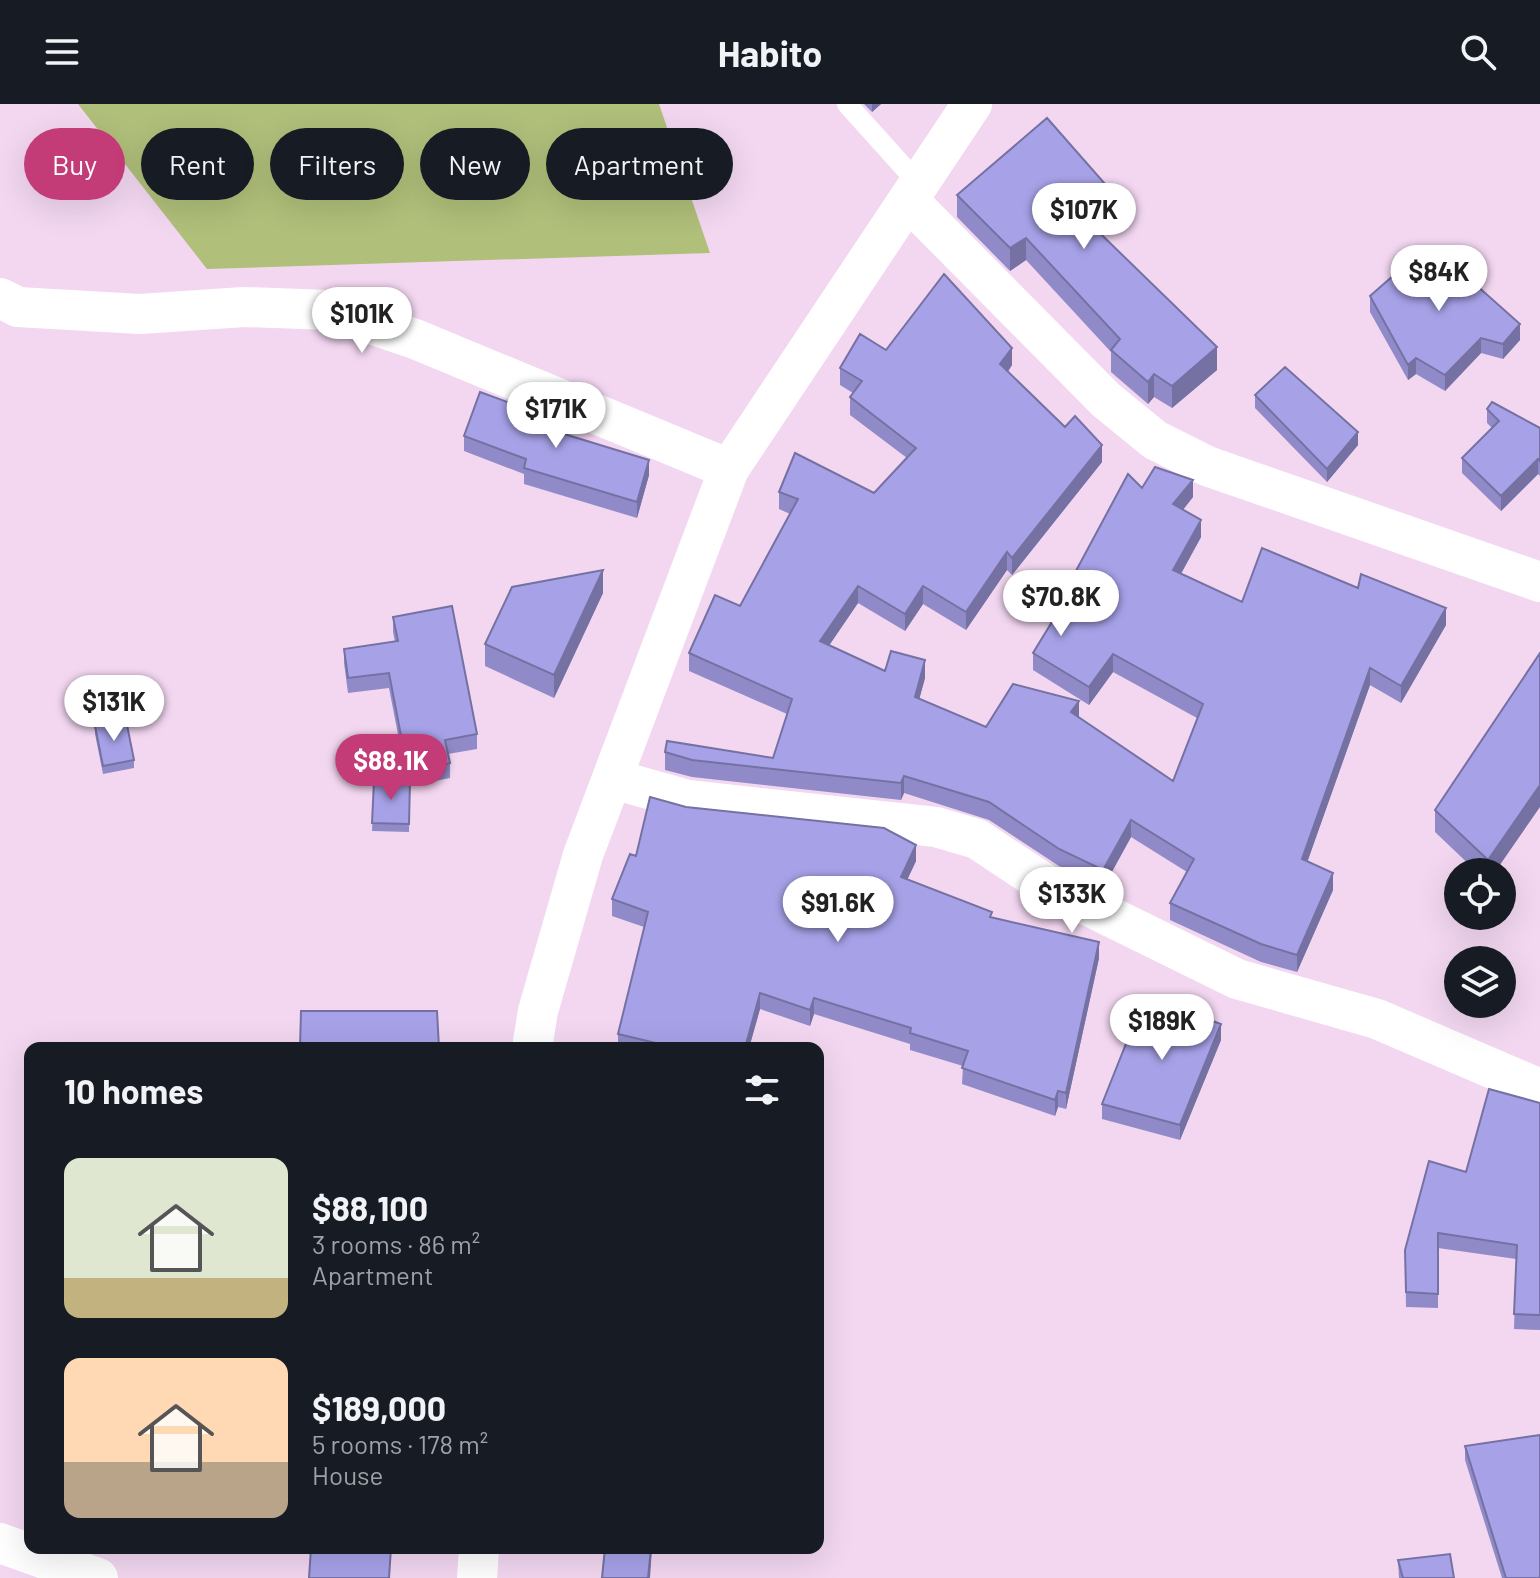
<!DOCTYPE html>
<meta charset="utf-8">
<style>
body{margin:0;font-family:Barlow,sans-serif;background:#242831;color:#f1f3f6;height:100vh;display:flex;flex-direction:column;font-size:30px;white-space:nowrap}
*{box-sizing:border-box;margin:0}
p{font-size:26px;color:#9ea1a6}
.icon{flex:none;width:44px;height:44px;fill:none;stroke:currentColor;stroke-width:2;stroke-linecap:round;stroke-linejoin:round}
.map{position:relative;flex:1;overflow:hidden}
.drawer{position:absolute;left:24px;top:938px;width:800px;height:512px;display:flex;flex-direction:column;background:#171b24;border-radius:16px;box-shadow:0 8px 32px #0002}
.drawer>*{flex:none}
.banner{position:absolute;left:24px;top:24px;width:800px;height:72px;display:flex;gap:16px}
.tools{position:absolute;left:1444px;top:754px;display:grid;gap:16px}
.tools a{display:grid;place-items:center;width:72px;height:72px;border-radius:50%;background:#171b24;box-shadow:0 8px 32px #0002;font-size:40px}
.price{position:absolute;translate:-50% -68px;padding:0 18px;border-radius:28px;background:#fff;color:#222;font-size:26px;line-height:52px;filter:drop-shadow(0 2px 4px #0008)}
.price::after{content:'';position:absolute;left:50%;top:48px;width:24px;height:18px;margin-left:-12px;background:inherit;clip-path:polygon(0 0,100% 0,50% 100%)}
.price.current{background:#c33b77;color:#fff}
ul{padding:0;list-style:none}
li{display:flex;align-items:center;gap:24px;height:200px;padding:0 40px}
li span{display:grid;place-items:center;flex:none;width:224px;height:160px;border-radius:16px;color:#555}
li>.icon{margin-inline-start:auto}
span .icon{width:96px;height:96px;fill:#fffc;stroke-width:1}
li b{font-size:34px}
h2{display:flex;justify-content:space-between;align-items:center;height:96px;padding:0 40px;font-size:34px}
.chip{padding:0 28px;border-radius:36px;background:#171b24;box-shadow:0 8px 32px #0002;font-size:28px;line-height:72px}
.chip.current{background:#c33b77;color:#fff}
header{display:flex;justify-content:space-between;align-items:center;height:104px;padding:0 40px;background:#171b24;font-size:36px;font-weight:700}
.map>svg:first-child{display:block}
.green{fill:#b0bf7a}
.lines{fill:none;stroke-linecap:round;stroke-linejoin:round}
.lane{stroke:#fff;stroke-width:20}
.street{stroke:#fff;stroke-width:40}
.wall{fill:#908bc8}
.shaded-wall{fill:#7571a2}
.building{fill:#a7a2e8;stroke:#7571a2;stroke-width:2}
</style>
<header><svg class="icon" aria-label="menu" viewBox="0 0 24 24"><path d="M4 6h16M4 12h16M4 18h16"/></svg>Habito<svg class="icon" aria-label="search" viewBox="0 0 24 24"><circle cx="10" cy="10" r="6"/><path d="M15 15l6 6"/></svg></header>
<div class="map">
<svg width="1540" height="1474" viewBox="0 0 1540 1474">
<rect width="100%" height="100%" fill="#f3d7f1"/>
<path class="green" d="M 78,0 L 659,0 L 710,149 L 207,165 Z"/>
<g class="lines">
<path class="lane" d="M 847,0 L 919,80"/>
<path class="street" d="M 908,96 L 1106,296 L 1155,336 L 1207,362 L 1540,478
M 0,194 L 18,203 L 140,210 L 244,203 L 329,206 L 415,235 L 729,365
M 613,675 L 688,696 L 936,723 L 977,735 L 1048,782 L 1237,875 L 1377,915 L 1540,985
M 532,944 L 538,907 L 583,751 L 729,365 L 972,0
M 0,1439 L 98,1474
M 477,1474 L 479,1444"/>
</g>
<path class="wall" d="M 864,0 L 881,0 L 872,8 Z
M 957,91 L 1106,104 L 1086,117 L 1217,266 L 1172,304 L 1154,293 L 1148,300 L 1111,268 L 1111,248 L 1026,156 L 1010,167 L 957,113 Z
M 1370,192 L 1520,236 L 1503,255 L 1481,249 L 1445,287 L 1416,270 L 1408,276 L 1370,208 Z
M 886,246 L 1012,261 L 1008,268 L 1102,358 L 1012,471 L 1007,466 L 966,526 L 923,500 L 905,527 L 858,499 L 829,541 L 885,567 L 925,574 L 919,595 L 986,623 L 1079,614 L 1173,677 L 1197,614 L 1113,568 L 1089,601 L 1033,566 L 1033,549 L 1063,501 L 1063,491 L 1142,384 L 1193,393 L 1183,406 L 1201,433 L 1181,470 L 1242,498 L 1446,521 L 1401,599 L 1370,581 L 1307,758 L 1333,786 L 1297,868 L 1261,858 L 1170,816 L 1170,799 L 1187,768 L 1131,733 L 1103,784 L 1059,762 L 989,716 L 904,689 L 901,696 L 692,673 L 665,666 L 665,648 L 773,654 L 787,610 L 689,567 L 689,549 L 740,502 L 790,410 L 779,405 L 779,388 L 874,389 L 907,354 L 850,311 L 850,293 L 853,289 L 840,281 L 840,264 Z
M 1255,291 L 1358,341 L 1327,378 L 1255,304 Z
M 1487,305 L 1540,324 L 1540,372 L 1538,370 L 1501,407 L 1462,369 L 1462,354 L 1492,324 L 1487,319 Z
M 529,320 L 649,371 L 637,414 L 524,380 L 524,370 L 464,347 L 464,332 Z
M 603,489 L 554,594 L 485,562 L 485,540 Z
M 393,513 L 477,630 L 477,645 L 448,650 L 450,659 L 450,674 L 410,682 L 409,728 L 372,727 L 374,677 L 407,677 L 389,584 L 348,589 L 344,559 L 344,545 L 395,538 L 393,528 Z
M 1540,549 L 1495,768 L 1477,768 L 1435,728 L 1435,706 Z
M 95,622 L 134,656 L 134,664 L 103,670 L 95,630 Z
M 686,703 L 916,757 L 907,776 L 992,814 L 1099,854 L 1066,1005 L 1058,1003 L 1055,1012 L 962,980 L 963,962 L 910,946 L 910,940 L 814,910 L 810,922 L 760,905 L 749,944 L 618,944 L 618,930 L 644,823 L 612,812 L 612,795 L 636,752 Z
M 1221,936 L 1180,1036 L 1102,1015 L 1102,1000 Z
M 1540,999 L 1540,1226 L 1514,1225 L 1516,1155 L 1438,1144 L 1438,1204 L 1406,1203 L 1405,1146 L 1466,1068 Z
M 1465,1342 L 1540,1474 L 1502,1474 L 1465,1356 Z
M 1398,1456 L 1454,1474 L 1399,1474 Z"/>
<path class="shaded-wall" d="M 872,0 L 881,0 L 872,8 Z
M 1106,81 L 1106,104 L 1073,126 L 1073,103 Z
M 1026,134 L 1026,156 L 1010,167 L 1010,144 Z
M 1520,220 L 1520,236 L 1503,255 L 1503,240 Z
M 1481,234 L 1481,249 L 1445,287 L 1445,271 Z
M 1217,243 L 1217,266 L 1172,304 L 1172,282 Z
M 1012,244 L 1012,261 L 1000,278 L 1000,260 Z
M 1416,254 L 1416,270 L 1408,276 L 1408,261 Z
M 1154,270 L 1154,293 L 1148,300 L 1148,278 Z
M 529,306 L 529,321 L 525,318 Z
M 1358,328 L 1358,341 L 1327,378 L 1327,365 Z
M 1102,341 L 1102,358 L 1012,471 L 1012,454 Z
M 1538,355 L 1538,370 L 1501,407 L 1501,392 Z
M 649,356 L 649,371 L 637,414 L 637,398 Z
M 1193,376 L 1193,393 L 1173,418 L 1173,400 Z
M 1201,416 L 1201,433 L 1173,484 L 1173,466 Z
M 1007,448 L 1007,466 L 966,526 L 966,508 Z
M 603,466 L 603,489 L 554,594 L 554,571 Z
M 858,482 L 858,499 L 820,555 L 820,537 Z
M 923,482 L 923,500 L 905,527 L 905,510 Z
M 1446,504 L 1446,521 L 1401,599 L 1401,582 Z
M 1113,550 L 1113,568 L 1089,601 L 1089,583 Z
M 925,556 L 925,574 L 915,611 L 915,593 Z
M 1370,564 L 1370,581 L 1302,773 L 1302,755 Z
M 1079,597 L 1079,615 L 1071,608 Z
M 904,672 L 904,689 L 901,696 L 901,679 Z
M 1540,681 L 1540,703 L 1495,768 L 1488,768 L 1488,756 Z
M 1131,716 L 1131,733 L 1103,784 L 1103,766 Z
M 916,741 L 916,757 L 901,789 L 901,773 Z
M 1333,769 L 1333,786 L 1297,868 L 1297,851 Z
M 1099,838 L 1099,854 L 1066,1005 L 1066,989 Z
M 760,889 L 760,905 L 749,944 L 745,944 Z
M 814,894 L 814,910 L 810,922 L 810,906 Z
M 1221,920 L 1221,936 L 1180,1036 L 1180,1021 Z
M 1058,987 L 1058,1003 L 1055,1012 L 1055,996 Z
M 651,1444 L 652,1444 L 650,1474 L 648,1474 Z"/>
<path class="building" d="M 1047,14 L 1106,81 L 1073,103 L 1217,243 L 1172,282 L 1154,270 L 1148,278 L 1111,246 L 1120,235 L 1026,134 L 1010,144 L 957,91 Z
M 1426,143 L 1466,172 L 1520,220 L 1503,240 L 1481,234 L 1445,271 L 1416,254 L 1408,261 L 1370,192 Z
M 944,170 L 1012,244 L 1000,260 L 1065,323 L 1075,312 L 1102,341 L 1012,454 L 1007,448 L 966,508 L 923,482 L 905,510 L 858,482 L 820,537 L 885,567 L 891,547 L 925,556 L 915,593 L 986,623 L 1013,580 L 1079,597 L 1071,608 L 1173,677 L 1203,600 L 1113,550 L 1089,583 L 1033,549 L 1066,495 L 1063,491 L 1128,370 L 1142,384 L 1155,363 L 1193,376 L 1173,400 L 1201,416 L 1173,466 L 1242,498 L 1262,444 L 1358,484 L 1361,470 L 1446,504 L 1401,582 L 1370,564 L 1302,755 L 1333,769 L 1297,851 L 1261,840 L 1170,799 L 1194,755 L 1131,716 L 1103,766 L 1059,745 L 989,698 L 904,672 L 901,679 L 692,656 L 665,648 L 667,637 L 773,654 L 792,595 L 689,549 L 715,491 L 740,502 L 798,395 L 779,388 L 795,349 L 874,389 L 916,344 L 850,293 L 862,277 L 840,264 L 860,230 L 886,246 Z
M 1285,263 L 1358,328 L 1327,365 L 1255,291 Z
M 480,288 L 529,306 L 525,318 L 649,356 L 637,398 L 524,364 L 526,355 L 464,332 Z
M 1492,298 L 1540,324 L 1540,357 L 1538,355 L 1501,392 L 1462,354 L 1499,317 L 1487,305 Z
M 603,466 L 554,571 L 485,540 L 512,483 Z
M 452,502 L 477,630 L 445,636 L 450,659 L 408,668 L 389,569 L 348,574 L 344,545 L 398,537 L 393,513 Z
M 1540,549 L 1540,681 L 1488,756 L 1435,706 Z
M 126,616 L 134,656 L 103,662 L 95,622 Z
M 374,677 L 410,677 L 409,720 L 372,719 Z
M 650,693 L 686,703 L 884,724 L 916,741 L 901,773 L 992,808 L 990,813 L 1099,838 L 1066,989 L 1058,987 L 1055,996 L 962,964 L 968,947 L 910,929 L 911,924 L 814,894 L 810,906 L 760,889 L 745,944 L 655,944 L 656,939 L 618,930 L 648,808 L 612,795 L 630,750 L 636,752 Z
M 1145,892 L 1221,920 L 1180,1021 L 1102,1000 Z
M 301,907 L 437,907 L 439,944 L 300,944 Z
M 1489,985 L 1540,999 L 1540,1211 L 1514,1210 L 1517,1141 L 1438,1129 L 1438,1190 L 1406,1188 L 1405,1146 L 1429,1057 L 1466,1068 Z
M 1540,1331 L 1540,1474 L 1506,1474 L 1465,1342 Z
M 311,1444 L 391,1444 L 389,1474 L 309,1474 Z
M 605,1444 L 651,1444 L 648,1474 L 602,1474 Z
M 1450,1450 L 1454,1474 L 1403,1474 L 1398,1456 Z"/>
</svg>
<div class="tools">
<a><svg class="icon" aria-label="locate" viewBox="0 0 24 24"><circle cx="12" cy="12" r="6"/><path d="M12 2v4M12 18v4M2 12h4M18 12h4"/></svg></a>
<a><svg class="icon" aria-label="layers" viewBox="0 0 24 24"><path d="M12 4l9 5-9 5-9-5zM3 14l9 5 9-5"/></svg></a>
</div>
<b class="price" style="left:1084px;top:147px">$107K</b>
<b class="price" style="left:1439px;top:209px">$84K</b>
<b class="price" style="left:362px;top:251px">$101K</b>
<b class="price" style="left:556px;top:346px">$171K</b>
<b class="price" style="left:1061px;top:534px">$70.8K</b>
<b class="price" style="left:114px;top:639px">$131K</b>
<b class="price current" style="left:391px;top:698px">$88.1K</b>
<b class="price" style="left:1072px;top:831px">$133K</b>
<b class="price" style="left:838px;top:840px">$91.6K</b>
<b class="price" style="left:1162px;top:958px">$189K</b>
<div class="banner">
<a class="chip current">Buy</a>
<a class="chip">Rent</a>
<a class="chip">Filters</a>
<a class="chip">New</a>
<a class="chip">Apartment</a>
</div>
<section class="drawer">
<h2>10 homes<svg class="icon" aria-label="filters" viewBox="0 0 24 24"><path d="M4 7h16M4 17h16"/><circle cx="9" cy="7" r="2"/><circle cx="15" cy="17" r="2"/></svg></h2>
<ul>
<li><span style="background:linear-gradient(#dfe7d0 75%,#c2b280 0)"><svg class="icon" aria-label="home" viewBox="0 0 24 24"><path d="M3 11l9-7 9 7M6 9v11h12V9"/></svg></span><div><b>$88,100</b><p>3 rooms · 86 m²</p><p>Apartment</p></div></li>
<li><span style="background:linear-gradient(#ffd9b3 65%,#b9a48a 0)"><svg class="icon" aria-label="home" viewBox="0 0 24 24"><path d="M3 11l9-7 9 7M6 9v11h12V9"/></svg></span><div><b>$189,000</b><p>5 rooms · 178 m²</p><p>House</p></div></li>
</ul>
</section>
</div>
